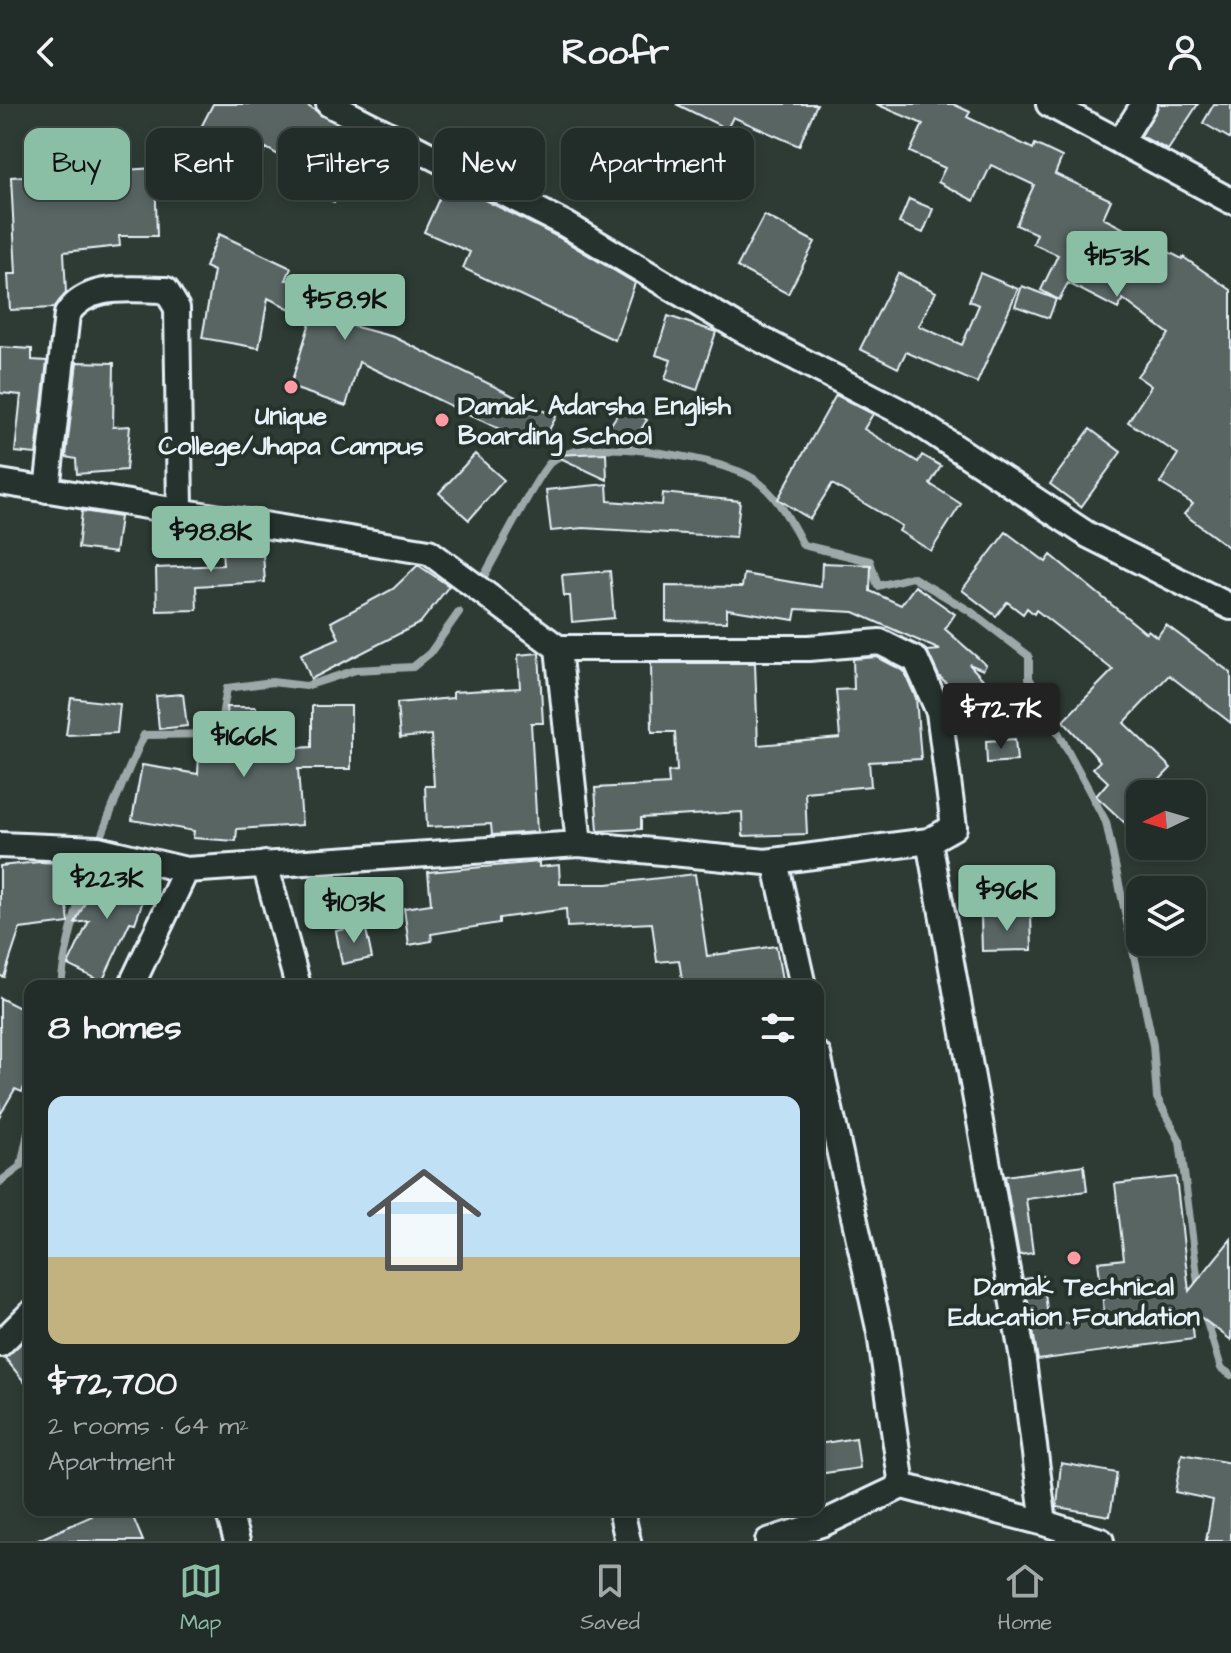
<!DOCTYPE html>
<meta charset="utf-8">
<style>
body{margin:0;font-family:"Architects Daughter",sans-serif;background:#2e3834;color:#f1f3f6;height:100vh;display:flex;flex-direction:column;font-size:30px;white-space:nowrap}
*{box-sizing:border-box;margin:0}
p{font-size:26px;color:#a2a7a8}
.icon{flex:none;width:44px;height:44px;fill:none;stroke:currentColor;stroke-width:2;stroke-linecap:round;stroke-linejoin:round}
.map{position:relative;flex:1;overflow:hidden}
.drawer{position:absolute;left:24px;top:876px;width:800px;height:536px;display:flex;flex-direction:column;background:#222c28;border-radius:16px;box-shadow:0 4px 12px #0003,0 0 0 2px #3f4845}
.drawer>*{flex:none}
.hud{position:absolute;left:24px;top:24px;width:800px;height:72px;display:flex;gap:16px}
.needle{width:52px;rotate:265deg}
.controls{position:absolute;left:1126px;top:676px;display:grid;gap:16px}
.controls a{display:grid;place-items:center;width:80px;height:80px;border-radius:16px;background:#222c28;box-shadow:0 4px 12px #0003,0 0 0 2px #3f4845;font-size:40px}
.price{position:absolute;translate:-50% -68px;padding:0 18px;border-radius:8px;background:#8abfa5;color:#111;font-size:26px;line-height:52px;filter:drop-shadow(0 2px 4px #0008)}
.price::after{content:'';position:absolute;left:50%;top:48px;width:24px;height:18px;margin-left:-12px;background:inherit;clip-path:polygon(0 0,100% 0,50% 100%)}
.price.current{background:#222;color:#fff}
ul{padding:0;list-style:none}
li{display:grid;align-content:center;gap:16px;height:424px;padding:0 24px}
li span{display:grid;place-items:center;height:248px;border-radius:16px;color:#555}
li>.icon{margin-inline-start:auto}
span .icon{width:144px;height:144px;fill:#fffc;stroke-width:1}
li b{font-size:34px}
h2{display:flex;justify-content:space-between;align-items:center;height:96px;padding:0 24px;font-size:34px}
.chip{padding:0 28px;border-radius:16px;background:#222c28;box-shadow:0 4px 12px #0003,0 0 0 2px #3f4845;font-size:28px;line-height:72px}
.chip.current{background:#8abfa5;color:#111}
header{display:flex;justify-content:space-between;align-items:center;height:104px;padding:0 24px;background:#222c28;font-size:36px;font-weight:700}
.dock{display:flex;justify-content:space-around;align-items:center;height:112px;border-top:2px solid #3f4845;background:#222c28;font-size:22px;color:#a2a7a8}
.dock a{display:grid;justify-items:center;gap:4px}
.dock .current{color:#8abfa5}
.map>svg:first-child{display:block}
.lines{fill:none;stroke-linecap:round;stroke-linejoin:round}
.stream{stroke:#9da8a9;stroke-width:8}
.building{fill:#596563;stroke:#e8f1f8;stroke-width:2}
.minor-casing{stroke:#e8f1f8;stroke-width:30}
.minor{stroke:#26332d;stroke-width:24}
.poi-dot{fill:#ff9aa2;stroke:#26332d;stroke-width:3}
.labels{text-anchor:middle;stroke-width:8;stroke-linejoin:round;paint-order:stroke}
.poi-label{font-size:26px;font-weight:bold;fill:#e8f1f8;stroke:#26332d}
</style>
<header><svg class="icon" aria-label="back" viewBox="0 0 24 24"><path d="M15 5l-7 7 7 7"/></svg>Roofr<svg class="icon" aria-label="person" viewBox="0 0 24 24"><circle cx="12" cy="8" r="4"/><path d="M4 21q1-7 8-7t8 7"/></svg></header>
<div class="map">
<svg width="1231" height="1437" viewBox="0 0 1231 1437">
<rect width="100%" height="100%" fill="#2e3b35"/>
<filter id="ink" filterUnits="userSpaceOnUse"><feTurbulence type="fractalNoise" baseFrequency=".0125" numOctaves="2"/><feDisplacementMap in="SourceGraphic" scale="16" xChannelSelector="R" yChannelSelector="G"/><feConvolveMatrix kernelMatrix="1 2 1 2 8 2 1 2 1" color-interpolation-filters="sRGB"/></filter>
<g filter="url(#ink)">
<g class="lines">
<path class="stream" d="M 484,472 C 495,454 540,365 552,357 C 587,330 709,353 747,371 C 774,384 790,416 803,441 L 870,457 L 878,482 L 912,473 L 970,507 L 1029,552 L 1029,574 L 1106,718 L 1153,941 L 1157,994 L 1180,1037 L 1199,1187
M 61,882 C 69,804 111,703 144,631 L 219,630 L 227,584 L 272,578 L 306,582 L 356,566 L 413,563 L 430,549 L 459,508
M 0,1078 L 21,1062 L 30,1019
M 1204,1208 L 1221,1264 L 1231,1271"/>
</g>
<path class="building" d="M 213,0 L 304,0 L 365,35 L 334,98 L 299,81 L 306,67 L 266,44 L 241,92 L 182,60 Z
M 676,0 L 817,0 L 799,42 L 733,13 L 727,25 Z
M 876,0 L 953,0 L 970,8 L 967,13 L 1033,45 L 1035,40 L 1062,53 L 1055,70 L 1111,96 L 1103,114 L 1182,155 L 1183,153 L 1231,186 L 1231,445 L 1184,410 L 1193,400 L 1160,379 L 1178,350 L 1128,318 L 1151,282 L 1137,272 L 1169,230 L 1123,195 L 1118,205 L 1068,179 L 1059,196 L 1041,186 L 1058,151 L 1033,140 L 1037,130 L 1016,121 L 1034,81 L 991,61 L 974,97 L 938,78 L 945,64 L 910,48 L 923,20 Z
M 1159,0 L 1198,0 L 1168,46 L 1141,32 Z
M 1214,0 L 1231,0 L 1231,35 L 1203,19 Z
M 155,64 L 157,132 L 119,132 L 120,142 L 64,148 L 66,189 L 54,204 L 10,206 L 8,170 L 16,170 L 11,73 Z
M 447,77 L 558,133 L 635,179 L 615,236 L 463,164 L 470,148 L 424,128 Z
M 909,95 L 933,105 L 923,129 L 899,119 Z
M 764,111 L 815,138 L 788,190 L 737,163 Z
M 219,130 L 291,164 L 286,176 L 345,175 L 345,220 L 394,233 L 556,313 L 549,326 L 535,342 L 359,258 L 346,302 L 290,283 L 311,215 L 268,194 L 259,244 L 202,234 L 214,167 L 205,163 Z
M 898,169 L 936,188 L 919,222 L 962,241 L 979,201 L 969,197 L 980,169 L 1018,185 L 977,279 L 906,248 L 898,264 L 860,245 Z
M 1022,182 L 1056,195 L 1049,214 L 1015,202 Z
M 668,212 L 716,228 L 697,286 L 665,275 L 671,256 L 656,251 Z
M 0,243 L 32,245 L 32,256 L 47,257 L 36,350 L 15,348 L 21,291 L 0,289 Z
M 77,258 L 114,259 L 113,323 L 130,322 L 126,366 L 77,370 L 76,355 L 66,353 Z
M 836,291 L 873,310 L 864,325 L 918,358 L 922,351 L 941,362 L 930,380 L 961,400 L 931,447 L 899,427 L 902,422 L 832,380 L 810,415 L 778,395 Z
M 624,301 L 647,316 L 631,341 L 607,326 Z
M 1090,325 L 1121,348 L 1081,403 L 1050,380 Z
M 606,349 L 607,376 L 554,351 Z
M 475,350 L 504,376 L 469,416 L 439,389 Z
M 607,380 L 608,397 L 662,401 L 663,389 L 740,397 L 736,433 L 583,424 L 551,427 L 546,386 Z
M 82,407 L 120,413 L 115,449 L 78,444 Z
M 1006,428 L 1046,458 L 1051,451 L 1146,529 L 1148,526 L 1157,533 L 1166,521 L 1231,569 L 1231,619 L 1169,571 L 1124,619 L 1171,664 L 1146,690 L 1140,690 L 1140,703 L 1125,719 L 1096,692 L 1108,678 L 1093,664 L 1100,657 L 1063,617 L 1113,566 L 1036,506 L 1034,510 L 1027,504 L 1023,510 L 1007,498 L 996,512 L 962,486 Z
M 221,430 L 262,436 L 265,478 L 196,482 L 197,506 L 157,507 L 156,464 L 223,461 Z
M 822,459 L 871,461 L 870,487 L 901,501 L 915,482 L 955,510 L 945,525 L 986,561 L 983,566 L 969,560 L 998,592 L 979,610 L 939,572 L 927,547 L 940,546 L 854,508 L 796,505 L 794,516 L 727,505 L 727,518 L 666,517 L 666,482 L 742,483 L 744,470 L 821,483 Z
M 418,461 L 449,482 L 420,519 L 311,575 L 301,550 L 339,534 L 331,518 L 393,485 Z
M 610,467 L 614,514 L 572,518 L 570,492 L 564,492 L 562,471 Z
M 539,549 L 543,619 L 531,619 L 537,728 L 492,731 L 491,720 L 427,723 L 425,682 L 434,682 L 431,631 L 400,634 L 397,599 L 453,594 L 453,588 L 520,584 L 518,551 Z
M 877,553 L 904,567 L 916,594 L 921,655 L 869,658 L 871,682 L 805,688 L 807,730 L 743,732 L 742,708 L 641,714 L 641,725 L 598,727 L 595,684 L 669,680 L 668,668 L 677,667 L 675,628 L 652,628 L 651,559 L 755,559 L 758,641 L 840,634 L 836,586 L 854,585 L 853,555 Z
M 183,590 L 187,622 L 159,625 L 156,592 Z
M 71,594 L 120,600 L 117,629 L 66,631 Z
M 312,602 L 351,602 L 351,665 L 298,665 L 302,721 L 237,725 L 236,737 L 193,734 L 194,727 L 132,716 L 142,661 L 198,670 L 199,650 L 232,653 L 226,603 L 256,603 L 262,646 L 312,643 Z
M 1015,635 L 1017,657 L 987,659 L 986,637 Z
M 39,758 L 62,759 L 69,819 L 20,825 L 4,873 L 0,872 L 0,762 Z
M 539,758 L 539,763 L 559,761 L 560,780 L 607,780 L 695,770 L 707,852 L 776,842 L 783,882 L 683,882 L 679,856 L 657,858 L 652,819 L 567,823 L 566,805 L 499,814 L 499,819 L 431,830 L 432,837 L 409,841 L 404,804 L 431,800 L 428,768 Z
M 103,762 L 149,780 L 135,819 L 130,818 L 102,878 L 68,861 L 89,817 L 75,819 Z
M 1031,810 L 1032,846 L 982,847 L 981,812 Z
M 365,821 L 372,854 L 342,860 L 336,827 Z
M 0,894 L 30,909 L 30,969 L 22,988 L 15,985 L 0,1011 Z
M 1084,1061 L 1087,1087 L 1026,1095 L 1033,1149 L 1019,1151 L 1005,1072 Z
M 1176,1073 L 1189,1187 L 1231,1135 L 1231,1236 L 1191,1206 L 1194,1235 L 1038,1256 L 1024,1175 L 1043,1172 L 1049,1222 L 1101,1214 L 1100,1207 L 1104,1206 L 1098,1158 L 1124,1155 L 1115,1080 Z
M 30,1231 L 30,1285 L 5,1254 Z
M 856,1334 L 860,1364 L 818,1370 L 818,1340 Z
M 1182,1350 L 1231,1359 L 1231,1437 L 1206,1437 L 1213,1396 L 1175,1388 Z
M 1061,1359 L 1117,1369 L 1110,1412 L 1057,1403 Z
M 90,1406 L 130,1406 L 143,1437 L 36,1437 L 92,1412 Z"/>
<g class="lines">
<g class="minor-casing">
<path id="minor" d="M 329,0 L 565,120 L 739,224 L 905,310 L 1088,431 L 1231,503
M 1049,0 L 1231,97
M 1120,38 L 1144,0
M 0,378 L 429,448 L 558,544 L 579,740
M 47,386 L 67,210 C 88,178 132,186 166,186 L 177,204 L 180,405
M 558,544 L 809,544 L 880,538 L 916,556 L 939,608 L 954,723 L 929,737
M 0,741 L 98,745 L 186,766 L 579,740 L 766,758 L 929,737 L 1022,1249 L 1044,1419 L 1101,1437
M 775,757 L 803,882
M 265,760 L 298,882
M 131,882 L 186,766
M 818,951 L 880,1229 L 902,1382
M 0,1240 L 30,1210
M 228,1406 L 237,1437
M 621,1406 L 628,1437
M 768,1437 L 824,1419 L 902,1382 L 1044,1419"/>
</g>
<use href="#minor" class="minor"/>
</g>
</g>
<g class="poi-dot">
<circle cx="291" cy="283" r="8"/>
<circle cx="442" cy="316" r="8"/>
<circle cx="1074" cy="1154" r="8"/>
</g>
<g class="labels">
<g class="poi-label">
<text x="458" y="310" text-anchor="start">Damak Adarsha English<tspan x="458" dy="30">Boarding School</tspan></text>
<text x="291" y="320">Unique<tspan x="291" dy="30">College/Jhapa Campus</tspan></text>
<text x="1074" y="1191">Damak Technical<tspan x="1074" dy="30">Education Foundation</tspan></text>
</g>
</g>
</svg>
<div class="controls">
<a><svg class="needle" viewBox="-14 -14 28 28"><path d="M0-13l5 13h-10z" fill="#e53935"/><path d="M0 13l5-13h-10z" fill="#a2a7a8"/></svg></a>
<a><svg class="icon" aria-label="layers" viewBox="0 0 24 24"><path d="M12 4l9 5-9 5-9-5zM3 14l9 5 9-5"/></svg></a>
</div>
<b class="price" style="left:1117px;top:195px">$153K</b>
<b class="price" style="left:345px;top:238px">$58.9K</b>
<b class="price" style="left:211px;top:470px">$98.8K</b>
<b class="price current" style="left:1001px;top:647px">$72.7K</b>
<b class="price" style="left:244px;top:675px">$166K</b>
<b class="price" style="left:107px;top:817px">$223K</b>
<b class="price" style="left:1007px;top:829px">$96K</b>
<b class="price" style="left:354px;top:841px">$103K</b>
<div class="hud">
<a class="chip current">Buy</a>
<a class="chip">Rent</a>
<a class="chip">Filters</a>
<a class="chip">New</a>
<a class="chip">Apartment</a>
</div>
<section class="drawer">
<h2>8 homes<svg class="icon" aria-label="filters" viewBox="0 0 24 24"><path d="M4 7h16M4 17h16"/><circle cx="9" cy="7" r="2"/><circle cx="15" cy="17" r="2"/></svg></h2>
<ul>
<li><span style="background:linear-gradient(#bfe0f5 65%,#c2b280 0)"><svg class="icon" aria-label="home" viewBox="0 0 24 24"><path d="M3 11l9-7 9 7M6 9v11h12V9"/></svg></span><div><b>$72,700</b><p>2 rooms · 64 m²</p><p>Apartment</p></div></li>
</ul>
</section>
</div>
<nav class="dock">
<a class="current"><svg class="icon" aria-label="map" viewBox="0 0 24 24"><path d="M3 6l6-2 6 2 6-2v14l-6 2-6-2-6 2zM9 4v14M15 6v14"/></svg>Map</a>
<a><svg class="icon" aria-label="saved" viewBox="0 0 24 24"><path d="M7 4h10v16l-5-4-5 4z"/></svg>Saved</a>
<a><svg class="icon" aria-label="home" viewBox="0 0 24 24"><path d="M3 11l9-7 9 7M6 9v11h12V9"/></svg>Home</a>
</nav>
